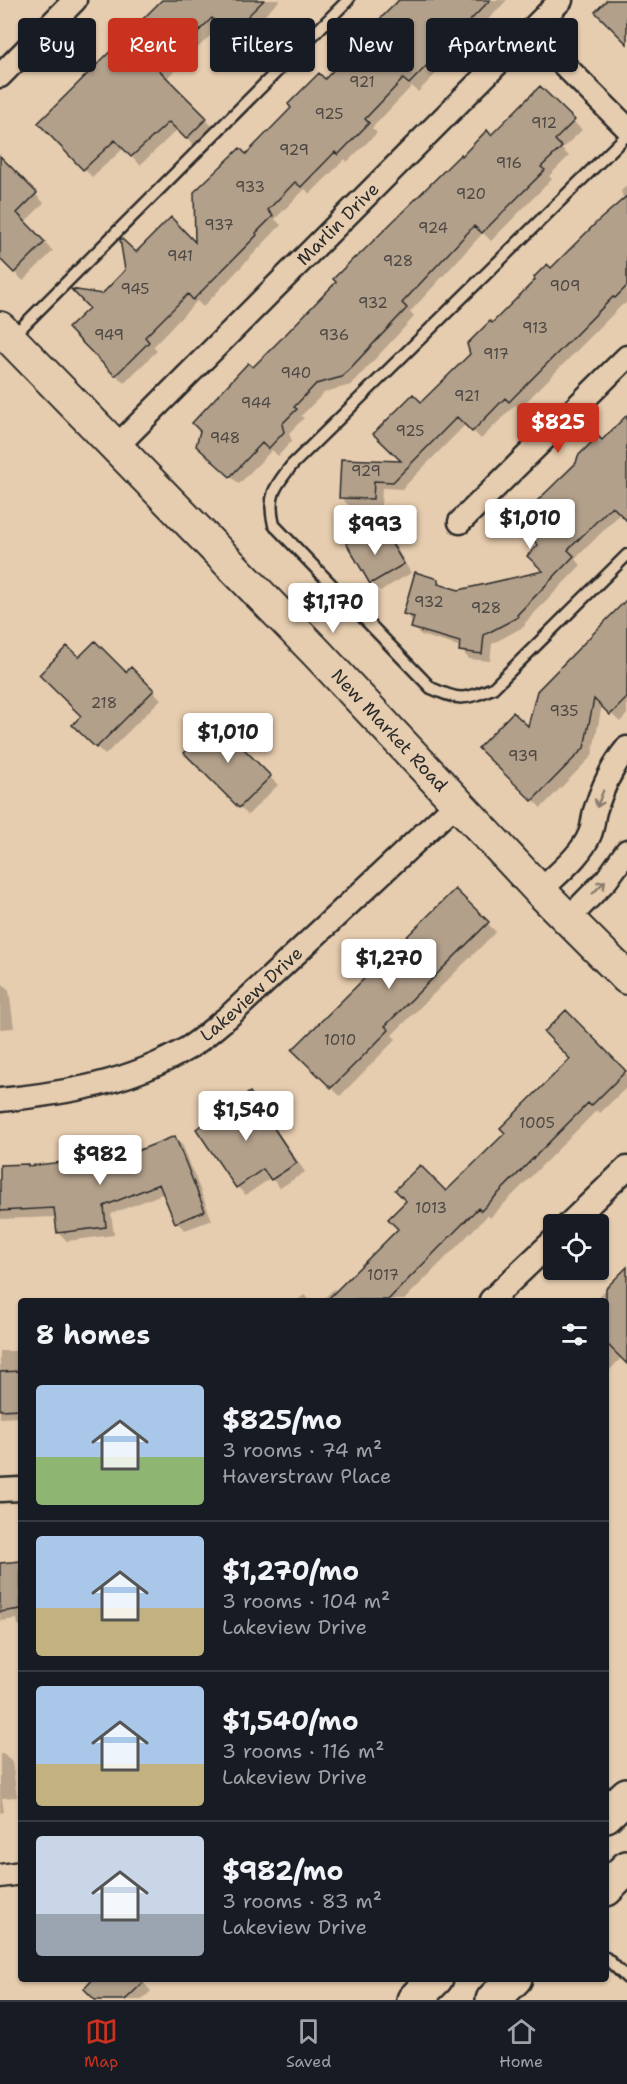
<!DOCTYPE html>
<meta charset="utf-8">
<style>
body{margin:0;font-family:"Shantell Sans",sans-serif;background:#20242c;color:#f1f3f6;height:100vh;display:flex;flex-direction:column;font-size:22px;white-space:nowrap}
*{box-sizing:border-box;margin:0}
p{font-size:20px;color:#9ea1a6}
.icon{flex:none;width:33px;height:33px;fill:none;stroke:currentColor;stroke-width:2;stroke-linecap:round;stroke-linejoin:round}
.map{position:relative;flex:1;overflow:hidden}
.details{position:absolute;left:18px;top:1298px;width:591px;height:684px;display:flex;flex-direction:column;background:#171b24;border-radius:6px;box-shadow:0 2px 4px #0004}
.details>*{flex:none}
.hud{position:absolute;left:18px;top:18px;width:591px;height:54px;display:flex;gap:12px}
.buttons{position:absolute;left:543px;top:1214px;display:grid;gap:12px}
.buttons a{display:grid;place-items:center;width:66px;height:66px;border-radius:6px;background:#171b24;box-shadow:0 2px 4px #0004;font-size:30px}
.price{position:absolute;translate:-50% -51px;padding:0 14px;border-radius:6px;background:#fff;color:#222;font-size:20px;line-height:39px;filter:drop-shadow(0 2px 3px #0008)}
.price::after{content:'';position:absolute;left:50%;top:36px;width:18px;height:14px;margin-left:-9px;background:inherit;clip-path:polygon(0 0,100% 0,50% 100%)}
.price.current{background:#c8321e;color:#fff}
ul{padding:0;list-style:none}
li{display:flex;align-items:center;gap:18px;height:150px;padding:0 18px}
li+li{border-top:2px solid #363941}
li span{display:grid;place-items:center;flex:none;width:168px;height:120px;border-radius:6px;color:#555}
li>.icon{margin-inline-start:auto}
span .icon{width:72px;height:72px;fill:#fffc;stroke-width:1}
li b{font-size:26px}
h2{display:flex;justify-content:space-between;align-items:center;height:72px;padding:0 18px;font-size:26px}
.tag{padding:0 21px;border-radius:6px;background:#171b24;box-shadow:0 2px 4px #0004;font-size:21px;line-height:54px}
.tag.current{background:#c8321e;color:#fff}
.dock{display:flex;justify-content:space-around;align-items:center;height:84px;border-top:2px solid #363941;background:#171b24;font-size:16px;color:#9ea1a6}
.dock a{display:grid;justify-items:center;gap:3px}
.dock .current{color:#c8321e}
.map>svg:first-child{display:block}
.shadow{fill:#0003}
.building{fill:#b2a08b;stroke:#2b2b2b;stroke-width:1.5}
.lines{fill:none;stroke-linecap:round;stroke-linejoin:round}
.lane-casing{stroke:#2b2b2b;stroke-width:15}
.street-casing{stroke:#2b2b2b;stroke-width:27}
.secondary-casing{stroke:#2b2b2b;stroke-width:36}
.primary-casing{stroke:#2b2b2b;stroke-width:38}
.lane{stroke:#e7cdaf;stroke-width:10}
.street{stroke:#e7cdaf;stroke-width:22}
.secondary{stroke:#e7cdaf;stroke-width:32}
.primary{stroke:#e7cdaf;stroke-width:33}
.oneway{stroke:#897c6d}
.labels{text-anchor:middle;stroke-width:4.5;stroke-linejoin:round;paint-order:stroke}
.number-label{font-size:15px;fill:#4d4843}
.street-label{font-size:18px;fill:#2b2b2b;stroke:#e7cdaf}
</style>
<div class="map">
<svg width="627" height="2000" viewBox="0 0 627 2000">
<rect width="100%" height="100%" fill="#e7cdaf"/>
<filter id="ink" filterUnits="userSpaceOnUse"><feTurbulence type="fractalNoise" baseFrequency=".0167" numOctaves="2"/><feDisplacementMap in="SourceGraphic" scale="12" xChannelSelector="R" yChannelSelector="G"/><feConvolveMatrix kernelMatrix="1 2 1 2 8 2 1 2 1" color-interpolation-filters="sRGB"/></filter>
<g filter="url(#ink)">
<path class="shadow" d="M 165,0 L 280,0 L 238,42 L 221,25 L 166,79 L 214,128 L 195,146 L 178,129 L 140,165 L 124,148 L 92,177 L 40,123 Z
M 396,0 L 507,0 L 418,92 L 412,86 L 372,128 L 377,133 L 347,162 L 345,159 L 310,194 L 305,189 L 275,219 L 281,225 L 203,307 L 197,301 L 153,347 L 157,351 L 124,383 L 70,328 L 127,271 L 136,254 L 197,245 L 246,156 L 325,81 L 398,3 Z
M 540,88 L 582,130 L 562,149 L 569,156 L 549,176 L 552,179 L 491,241 L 483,233 L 410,312 L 414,317 L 351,385 L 325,392 L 301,416 L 304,418 L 289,433 L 292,441 L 278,456 L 272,450 L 239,484 L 198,445 L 253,369 L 338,282 L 356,260 L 462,158 L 491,137 Z
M 4,162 L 44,203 L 24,223 L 53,251 L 23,281 L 0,257 L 0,166 Z
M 627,185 L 627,302 L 624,305 L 623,304 L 519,409 L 515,405 L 481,439 L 466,424 L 402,489 L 382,488 L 381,507 L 349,506 L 341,497 L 405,463 L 421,405 L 471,354 L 492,325 L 624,201 L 621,191 Z
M 627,418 L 627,519 L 621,513 L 575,559 L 581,565 L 525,623 L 525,626 L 492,644 L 490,661 L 469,659 L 461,650 L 461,647 L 421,635 L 413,627 L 414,623 L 405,614 L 437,580 L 445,588 L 459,592 L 545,572 L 540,545 L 602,443 Z
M 372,530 L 380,538 L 379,544 L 388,539 L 396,547 L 411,573 L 380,591 L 372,583 L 348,544 Z
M 627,609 L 627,714 L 620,722 L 602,705 L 592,756 L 541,808 L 480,748 L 528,729 Z
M 79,659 L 126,674 L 131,669 L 161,699 L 105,755 L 74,725 L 83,716 Z
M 216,723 L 278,785 L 248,815 L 187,753 Z
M 455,891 L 496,932 L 392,1035 L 396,1039 L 340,1096 L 294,1050 Z
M 0,981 L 9,990 L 14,1028 L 0,1029 Z
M 566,1012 L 627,1074 L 627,1087 L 600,1113 L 597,1110 L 490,1218 L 488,1215 L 404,1300 L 322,1300 L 334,1289 L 338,1292 L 446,1193 L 507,1133 L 572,1059 Z
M 249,1094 L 258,1102 L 305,1172 L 280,1188 L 271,1178 L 246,1195 L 237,1187 L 198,1129 Z
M 175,1138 L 183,1146 L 212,1220 L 185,1230 L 176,1222 L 165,1193 L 111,1214 L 114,1235 L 67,1241 L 59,1233 L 56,1217 L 0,1219 L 0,1167 L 29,1167 L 97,1159 L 104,1166 Z
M 621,1275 L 627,1280 L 627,1362 L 622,1357 L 606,1374 L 606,1300 L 595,1300 Z
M 304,1295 L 310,1300 L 298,1300 Z
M 15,1348 L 21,1348 L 21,1417 L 0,1418 L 0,1351 L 15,1351 Z
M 21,1563 L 21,1627 L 18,1624 L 17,1619 L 0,1621 L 0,1565 Z
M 0,1754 L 3,1754 L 12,1762 L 17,1797 L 2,1798 L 4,1812 L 0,1813 Z
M 139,1978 L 151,1991 L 142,2000 L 97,2000 Z"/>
<path class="building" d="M 162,0 L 264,0 L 229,35 L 212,18 L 159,70 L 207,118 L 186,139 L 169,122 L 131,157 L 115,140 L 83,170 L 38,123 Z
M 399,0 L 490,0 L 409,84 L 403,79 L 365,119 L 369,123 L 338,155 L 335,152 L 301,187 L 295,182 L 268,210 L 273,216 L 256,233 L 257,235 L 193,300 L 188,294 L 145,337 L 149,342 L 115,376 L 68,328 L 89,308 L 71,289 L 102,294 L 125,270 L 120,239 L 121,238 L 136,252 L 171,217 L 195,242 L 194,192 L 240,148 L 246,154 L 291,108 L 288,104 L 319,73 L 325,79 L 363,39 L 362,37 Z
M 607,0 L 627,0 L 627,44 L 595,12 Z
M 540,86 L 575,120 L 555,140 L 562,147 L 541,167 L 545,170 L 482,233 L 474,226 L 402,303 L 407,308 L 342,377 L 316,384 L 294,407 L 297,409 L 282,424 L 284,432 L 268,449 L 262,443 L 230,477 L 196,446 L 200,431 L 192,423 L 248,363 L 253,367 L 284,336 L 336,282 L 333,279 L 355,257 L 356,258 L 461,154 L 462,156 L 487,130 L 491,135 Z
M 0,156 L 37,193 L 17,213 L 45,242 L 14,273 L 0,259 Z
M 627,196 L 627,286 L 615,298 L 613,297 L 509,402 L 505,398 L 472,432 L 457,417 L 393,482 L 374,481 L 373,499 L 339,498 L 341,459 L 401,461 L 373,434 L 413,394 L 421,402 L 470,354 L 467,344 L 490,321 L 492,323 L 535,280 L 534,277 L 547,264 L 551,268 L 598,221 Z
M 627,415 L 627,521 L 612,506 L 568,550 L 574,556 L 517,615 L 518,617 L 484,635 L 482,654 L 459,651 L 460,642 L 411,628 L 414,617 L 403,614 L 415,572 L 438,579 L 438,584 L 459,590 L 543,571 L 527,556 L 538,545 L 533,540 L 553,519 L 536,502 L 576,463 L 578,456 L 598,436 L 602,440 Z
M 372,528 L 371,547 L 388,537 L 404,564 L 370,584 L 346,543 Z
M 627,599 L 627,698 L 610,715 L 594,699 L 584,748 L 532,801 L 478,748 L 513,712 L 528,726 L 537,691 Z
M 95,641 L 126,672 L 131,667 L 154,690 L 96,748 L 72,725 L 81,716 L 39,675 L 67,646 L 79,657 Z
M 216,721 L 271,776 L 239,808 L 184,753 Z
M 455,889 L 489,922 L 385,1026 L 389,1030 L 331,1088 L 292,1050 Z
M 566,1010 L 626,1071 L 591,1106 L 588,1103 L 481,1211 L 478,1208 L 388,1300 L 327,1300 L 398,1229 L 388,1219 L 406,1201 L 395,1190 L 420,1165 L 446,1191 L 505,1133 L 500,1128 L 570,1059 L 544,1032 Z
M 250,1092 L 297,1163 L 271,1180 L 263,1169 L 236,1188 L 196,1129 Z
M 175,1136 L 205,1211 L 175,1223 L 159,1184 L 104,1206 L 106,1227 L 57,1233 L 54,1208 L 0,1211 L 0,1165 L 28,1164 L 28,1166 L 98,1158 L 99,1166 Z
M 627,1267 L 627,1364 L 606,1343 L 606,1288 Z
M 21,1371 L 21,1409 L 0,1410 L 0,1372 Z
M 21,1561 L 21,1609 L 0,1612 L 0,1563 Z
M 94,1978 L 148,1978 L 125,2000 L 95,2000 L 84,1989 Z"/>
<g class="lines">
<g class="lane-casing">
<path id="lane" d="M 627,135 L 292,465 C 274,487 267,497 274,525 L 431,688 C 460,701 464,700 493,688 L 627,555
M 13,336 L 348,0
M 606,1958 L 627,1978"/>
</g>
<g class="street-casing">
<g id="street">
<path d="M 530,31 L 627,128"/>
<path d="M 0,76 L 75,0"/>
<path id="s1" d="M 115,448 L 561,0"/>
<path d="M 460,522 L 627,357"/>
<path d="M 540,891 C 557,874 581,856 590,834 C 593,827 593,818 595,811 C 602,789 612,766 627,748"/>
<path d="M 568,919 L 607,879 L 627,851"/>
<path id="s2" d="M 0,1100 C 67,1093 129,1083 188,1048 C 202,1040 215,1027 228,1017 L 458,802"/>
<path d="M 569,1224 L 627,1168"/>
<path d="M 491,1300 L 554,1240"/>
<path d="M 0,1490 L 21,1489"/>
<path d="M 0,1876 L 21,1873"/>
</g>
</g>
<g class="secondary-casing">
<g id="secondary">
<path id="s3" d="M 0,328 L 316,652 L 540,891 L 627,978"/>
</g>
</g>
<g class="primary-casing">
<path id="primary" d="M 606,1815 L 627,1795
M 606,1889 L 627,1868
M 414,2000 L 436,1978
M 493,2000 L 515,1978"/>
</g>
<use href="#lane" class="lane"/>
<use href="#street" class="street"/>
<use href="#secondary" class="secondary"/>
<use href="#primary" class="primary"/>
</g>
<defs><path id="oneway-shaft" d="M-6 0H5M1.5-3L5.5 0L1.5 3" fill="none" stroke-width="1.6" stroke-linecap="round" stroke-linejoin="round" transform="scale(1.5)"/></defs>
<g class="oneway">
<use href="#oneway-shaft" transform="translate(600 799) rotate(111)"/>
<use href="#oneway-shaft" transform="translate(599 887) rotate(-46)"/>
</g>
</g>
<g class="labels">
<g class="number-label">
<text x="362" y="87">921</text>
<text x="329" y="119">925</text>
<text x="544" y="128">912</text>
<text x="294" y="155">929</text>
<text x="509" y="168">916</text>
<text x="250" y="192">933</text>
<text x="471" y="199">920</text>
<text x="219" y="230">937</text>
<text x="433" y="233">924</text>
<text x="180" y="261">941</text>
<text x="398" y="266">928</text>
<text x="565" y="291">909</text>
<text x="135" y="294">945</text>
<text x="373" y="308">932</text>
<text x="535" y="333">913</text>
<text x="109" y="340">949</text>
<text x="334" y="340">936</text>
<text x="496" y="359">917</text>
<text x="296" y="378">940</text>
<text x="467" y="401">921</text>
<text x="256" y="408">944</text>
<text x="410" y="436">925</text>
<text x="225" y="443">948</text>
<text x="366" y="476">929</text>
<text x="429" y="607">932</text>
<text x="486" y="613">928</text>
<text x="104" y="708">218</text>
<text x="564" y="716">935</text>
<text x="523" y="761">939</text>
<text x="340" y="1045">1010</text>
<text x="537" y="1128">1005</text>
<text x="431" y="1213">1013</text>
<text x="383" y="1280">1017</text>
</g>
<g class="street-label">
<text dy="6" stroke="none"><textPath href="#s1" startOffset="316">Marlin Drive</textPath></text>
<text dy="6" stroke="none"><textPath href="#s3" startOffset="560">New Market Road</textPath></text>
<text dy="6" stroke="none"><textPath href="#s2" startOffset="280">Lakeview Drive</textPath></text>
</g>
</g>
</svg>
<div class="buttons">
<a><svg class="icon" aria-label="locate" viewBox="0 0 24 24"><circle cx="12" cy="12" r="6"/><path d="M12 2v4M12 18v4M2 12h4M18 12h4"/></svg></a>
</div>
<b class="price current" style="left:558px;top:454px">$825</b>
<b class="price" style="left:530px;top:550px">$1,010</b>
<b class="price" style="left:375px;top:556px">$993</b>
<b class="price" style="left:333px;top:634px">$1,170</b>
<b class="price" style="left:228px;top:764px">$1,010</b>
<b class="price" style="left:389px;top:990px">$1,270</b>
<b class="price" style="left:246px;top:1142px">$1,540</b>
<b class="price" style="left:100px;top:1186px">$982</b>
<div class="hud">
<a class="tag">Buy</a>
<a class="tag current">Rent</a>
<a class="tag">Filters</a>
<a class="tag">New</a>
<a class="tag">Apartment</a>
</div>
<section class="details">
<h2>8 homes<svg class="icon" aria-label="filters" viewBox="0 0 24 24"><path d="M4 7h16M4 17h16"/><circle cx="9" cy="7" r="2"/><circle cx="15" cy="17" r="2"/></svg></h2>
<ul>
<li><span style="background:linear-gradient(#a9c7e8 60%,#8fb573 0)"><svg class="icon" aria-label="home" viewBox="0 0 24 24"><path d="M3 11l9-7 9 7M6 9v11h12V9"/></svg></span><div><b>$825/mo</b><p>3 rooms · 74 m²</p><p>Haverstraw Place</p></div></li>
<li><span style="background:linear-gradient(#a9c7e8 60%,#c2b280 0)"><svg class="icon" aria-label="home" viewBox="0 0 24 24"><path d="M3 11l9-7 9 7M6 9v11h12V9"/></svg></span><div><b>$1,270/mo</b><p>3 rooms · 104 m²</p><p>Lakeview Drive</p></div></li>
<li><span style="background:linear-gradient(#a9c7e8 65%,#c2b280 0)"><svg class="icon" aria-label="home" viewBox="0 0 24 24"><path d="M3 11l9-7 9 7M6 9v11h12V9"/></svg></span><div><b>$1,540/mo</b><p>3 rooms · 116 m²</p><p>Lakeview Drive</p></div></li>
<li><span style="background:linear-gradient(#c9d6e8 65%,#9aa5b1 0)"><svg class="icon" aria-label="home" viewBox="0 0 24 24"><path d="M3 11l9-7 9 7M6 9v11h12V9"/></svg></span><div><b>$982/mo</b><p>3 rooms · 83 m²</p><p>Lakeview Drive</p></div></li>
</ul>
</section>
</div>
<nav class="dock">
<a class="current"><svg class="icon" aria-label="map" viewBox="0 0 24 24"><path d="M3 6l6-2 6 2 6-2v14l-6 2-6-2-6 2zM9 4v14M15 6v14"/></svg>Map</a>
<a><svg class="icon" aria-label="saved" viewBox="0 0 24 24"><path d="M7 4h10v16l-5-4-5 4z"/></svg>Saved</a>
<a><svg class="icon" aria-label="home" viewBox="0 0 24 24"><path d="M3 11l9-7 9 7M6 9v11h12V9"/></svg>Home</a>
</nav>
